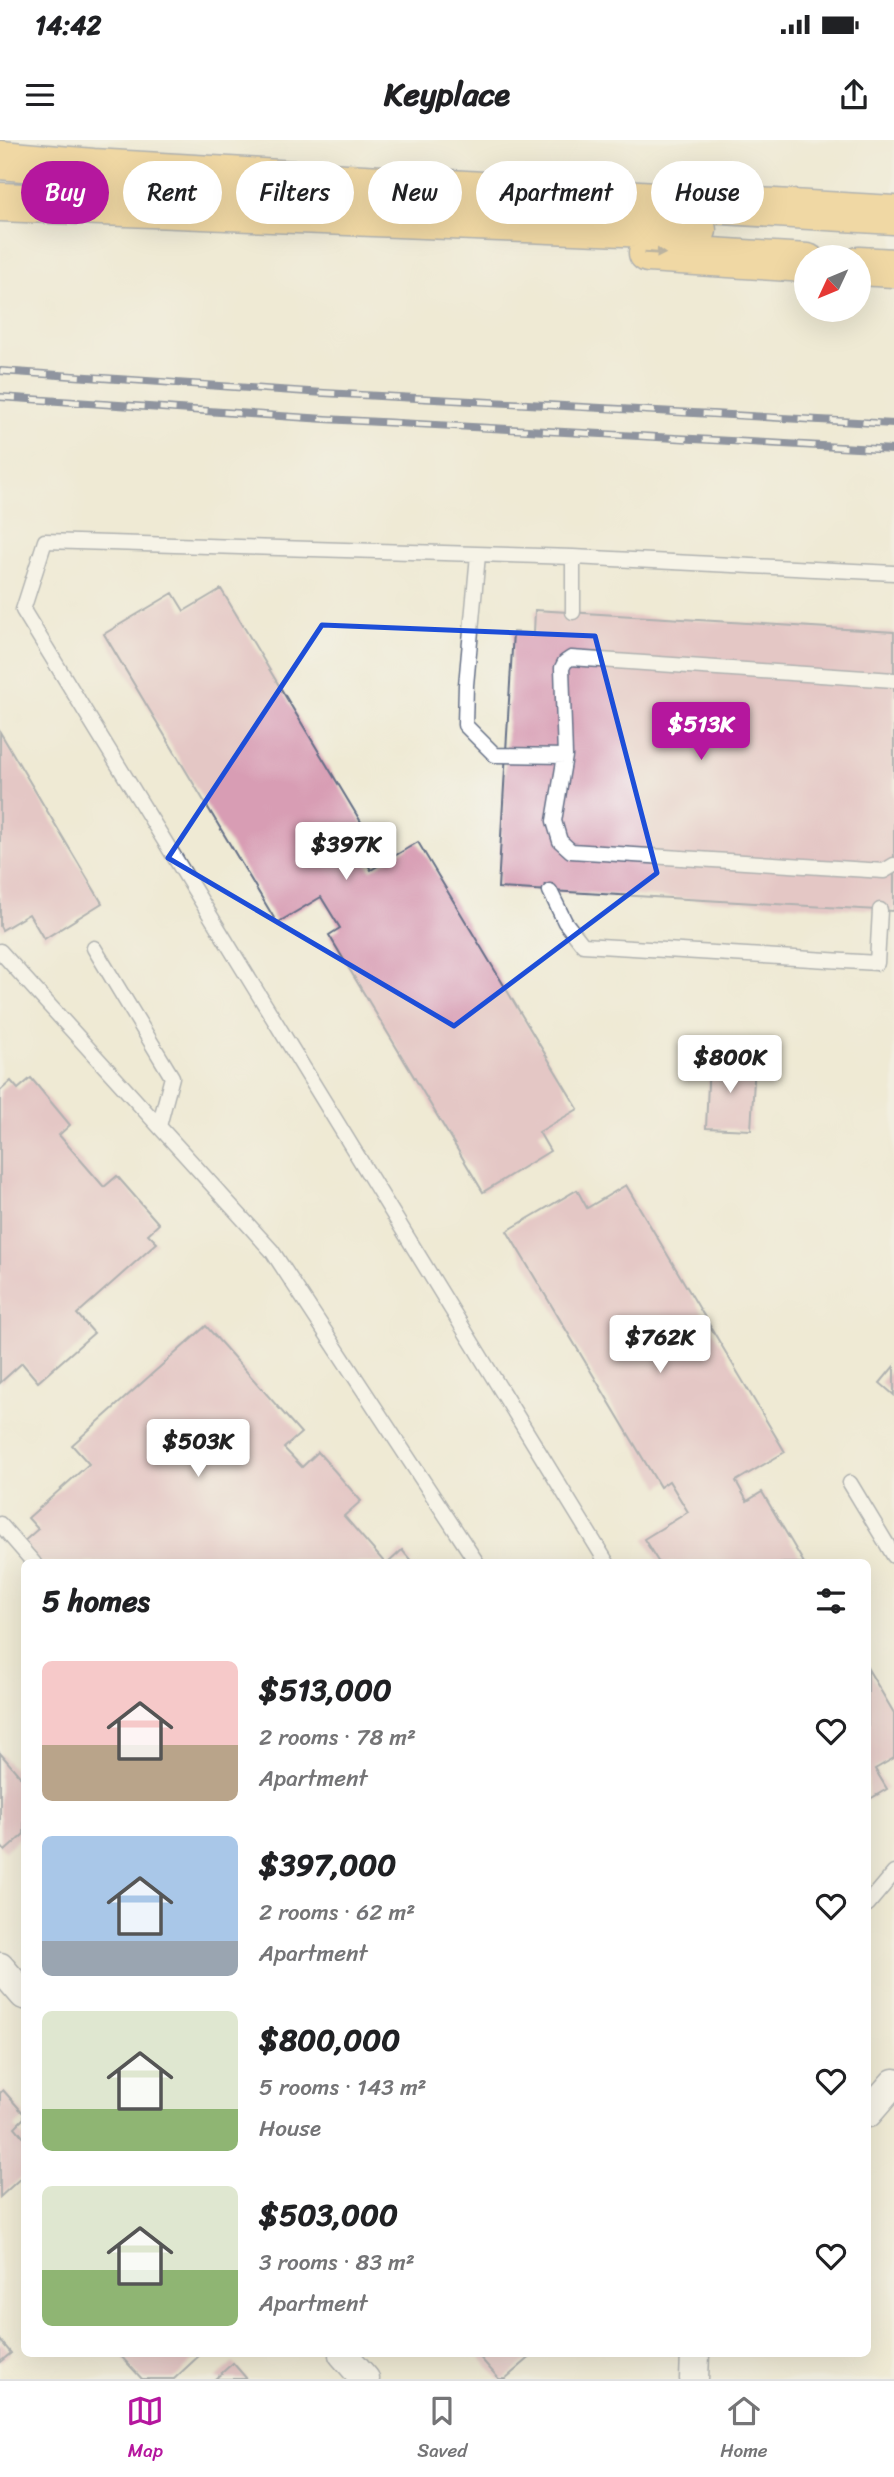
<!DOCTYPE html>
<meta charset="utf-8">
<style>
body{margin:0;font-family:Sriracha,sans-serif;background:#f2f2f2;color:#202124;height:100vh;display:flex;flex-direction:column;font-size:26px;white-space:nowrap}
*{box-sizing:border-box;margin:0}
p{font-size:23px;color:#757577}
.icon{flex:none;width:38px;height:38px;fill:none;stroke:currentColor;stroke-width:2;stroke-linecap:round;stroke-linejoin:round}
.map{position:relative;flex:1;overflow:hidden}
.side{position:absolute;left:21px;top:1419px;width:850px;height:798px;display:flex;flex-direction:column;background:#fff;border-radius:10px;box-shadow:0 7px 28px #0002}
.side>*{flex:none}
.top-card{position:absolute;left:21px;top:21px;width:852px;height:63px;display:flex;gap:14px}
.needle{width:46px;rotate:226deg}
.fabs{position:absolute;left:794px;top:105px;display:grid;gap:14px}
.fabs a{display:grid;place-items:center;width:77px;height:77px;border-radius:50%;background:#fff;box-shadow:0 7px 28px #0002;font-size:35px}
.price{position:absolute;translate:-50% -60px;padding:0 16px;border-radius:7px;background:#fff;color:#222;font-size:23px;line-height:46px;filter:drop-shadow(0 2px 4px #0008)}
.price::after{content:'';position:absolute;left:50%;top:42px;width:21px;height:16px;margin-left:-10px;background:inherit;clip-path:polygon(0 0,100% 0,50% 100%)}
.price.current{background:#b5179e;color:#fff}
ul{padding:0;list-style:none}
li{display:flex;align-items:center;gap:21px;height:175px;padding:0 21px}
li span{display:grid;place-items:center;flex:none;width:196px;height:140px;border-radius:10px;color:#555}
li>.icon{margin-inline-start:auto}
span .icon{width:84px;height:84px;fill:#fffc;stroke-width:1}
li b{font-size:30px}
h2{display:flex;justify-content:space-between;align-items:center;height:84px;padding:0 21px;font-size:30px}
.tag{padding:0 24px;border-radius:32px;background:#fff;box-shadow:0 7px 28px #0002;font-size:24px;line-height:63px}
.tag.current{background:#b5179e;color:#fff}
.status{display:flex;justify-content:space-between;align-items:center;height:49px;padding:0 35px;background:#fff;direction:ltr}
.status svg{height:19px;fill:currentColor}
header{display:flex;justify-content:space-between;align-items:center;height:91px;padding:0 21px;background:#fff;font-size:32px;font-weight:700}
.tabs{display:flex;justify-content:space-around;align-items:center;height:98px;border-top:2px solid #e0e0e0;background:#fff;font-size:19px;color:#757577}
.tabs a{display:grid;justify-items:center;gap:4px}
.tabs .current{color:#b5179e}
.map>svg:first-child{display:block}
.building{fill:#d89db4}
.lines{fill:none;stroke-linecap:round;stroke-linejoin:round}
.lane-casing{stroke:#657087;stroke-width:17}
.street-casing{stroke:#657087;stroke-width:31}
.highway-casing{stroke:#657087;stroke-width:41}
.lane{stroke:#fff;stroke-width:14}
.street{stroke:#fff;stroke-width:28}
.highway{stroke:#f2c36a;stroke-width:38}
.rail-casing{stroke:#1b2f5e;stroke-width:8}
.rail{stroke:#f6f6f2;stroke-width:5;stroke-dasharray:16;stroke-linecap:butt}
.oneway{fill:#7c7263}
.marked{fill:none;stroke:#1d4ed8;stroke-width:5;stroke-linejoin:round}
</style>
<div class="status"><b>14:42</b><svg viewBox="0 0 49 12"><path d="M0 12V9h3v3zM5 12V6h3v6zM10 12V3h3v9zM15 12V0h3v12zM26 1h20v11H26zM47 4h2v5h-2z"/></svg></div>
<header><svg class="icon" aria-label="menu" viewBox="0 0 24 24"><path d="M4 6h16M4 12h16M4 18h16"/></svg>Keyplace<svg class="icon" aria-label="share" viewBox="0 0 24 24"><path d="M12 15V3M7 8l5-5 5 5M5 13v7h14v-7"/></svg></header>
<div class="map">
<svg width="894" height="2239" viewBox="0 0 894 2239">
<rect width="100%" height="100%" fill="#f6f6f2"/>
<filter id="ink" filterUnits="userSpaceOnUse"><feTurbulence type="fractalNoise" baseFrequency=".0143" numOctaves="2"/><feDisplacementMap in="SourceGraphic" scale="14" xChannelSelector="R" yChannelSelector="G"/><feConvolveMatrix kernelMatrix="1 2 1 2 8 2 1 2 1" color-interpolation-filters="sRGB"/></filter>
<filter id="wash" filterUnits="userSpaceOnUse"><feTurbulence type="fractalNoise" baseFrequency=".00686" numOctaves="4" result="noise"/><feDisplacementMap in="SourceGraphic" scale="28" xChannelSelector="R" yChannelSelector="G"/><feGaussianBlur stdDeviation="1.57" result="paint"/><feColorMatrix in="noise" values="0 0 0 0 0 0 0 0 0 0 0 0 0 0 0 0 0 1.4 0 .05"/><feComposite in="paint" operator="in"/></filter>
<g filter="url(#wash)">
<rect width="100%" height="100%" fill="#efead4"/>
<g id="blocks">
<path class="building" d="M 221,449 L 373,702 L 359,710 L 371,730 L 418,702 L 578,969 L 539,992 L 550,1011 L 483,1052 L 329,795 L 340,788 L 321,757 L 277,783 L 104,494 L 173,453 L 184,471 Z
M 535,470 L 894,492 L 894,771 L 498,748 L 513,492 L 534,493 Z
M 0,592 L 102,763 L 44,799 L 29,774 L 2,790 L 0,786 Z
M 709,921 L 755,923 L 751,990 L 706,988 Z
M 31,938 L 70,985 L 59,995 L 104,1047 L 117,1036 L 159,1084 L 148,1094 L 157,1103 L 77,1174 L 94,1193 L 38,1242 L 22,1223 L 0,1243 L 0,951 L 11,941 L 18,949 Z
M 626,1045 L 785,1312 L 736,1341 L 747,1361 L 762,1352 L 804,1423 L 659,1423 L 644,1399 L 688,1372 L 669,1341 L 660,1347 L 507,1091 L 577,1050 L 587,1068 Z
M 206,1186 L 301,1293 L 284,1308 L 302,1327 L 318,1312 L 361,1361 L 344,1376 L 385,1423 L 40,1423 L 22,1403 L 38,1389 L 28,1378 L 89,1324 L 72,1305 Z
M 894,1226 L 894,1255 L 880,1243 Z
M 402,1410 L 413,1423 L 388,1423 Z
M 868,1529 L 894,1573 L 894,1618 L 875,1629 L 887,1649 L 868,1660 Z
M 0,1613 L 24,1641 L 24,1694 L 5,1711 L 0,1705 Z
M 3,1950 L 24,1974 L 24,1978 L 15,1987 L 24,1998 L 24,2035 L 0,2057 L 0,1953 Z
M 0,2200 L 11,2213 L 0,2222 Z
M 119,2214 L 201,2214 L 174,2239 L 142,2239 Z
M 477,2214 L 534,2214 L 505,2239 L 499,2239 Z
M 233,2223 L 247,2239 L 215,2239 Z"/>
</g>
</g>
<g filter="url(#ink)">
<use href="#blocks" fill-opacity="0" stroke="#657087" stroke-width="2"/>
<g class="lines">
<g class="lane-casing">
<path id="lane" d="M 478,415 L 466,545 L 465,585 L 495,615 L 565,616
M 573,417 L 573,472
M 894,540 L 571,518 L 565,522 L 562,528 L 565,616 L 554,681 L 560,701 L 571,711 L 884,731 L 894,725
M 550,751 L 565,782 L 583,805 L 877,823 L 880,770
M 94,808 L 172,937 L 159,986
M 0,811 L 272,1111 L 477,1423
M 850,1343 L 894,1416
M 0,1384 L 34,1423
M 607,1423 L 23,470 L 45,401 L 573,417 L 894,433
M 868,1764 L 894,1733"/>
</g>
<g class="street-casing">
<path id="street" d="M 0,1827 L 24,1855
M 868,1973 L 894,1943
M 343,2214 L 365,2239
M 694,2239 L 695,2214"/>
</g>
<g class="highway-casing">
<path id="highway" d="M 0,20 L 93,28 L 894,75
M 0,62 L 697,90
M 648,113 L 807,123
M 859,126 L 894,128"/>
</g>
<use href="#lane" class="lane"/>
<use href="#street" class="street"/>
<use href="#highway" class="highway"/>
<g class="rail-casing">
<path id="rail" d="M 0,231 L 324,253 L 894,284
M 0,257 L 325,279 L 894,310"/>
</g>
<use href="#rail" class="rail"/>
</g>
<defs><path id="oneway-solid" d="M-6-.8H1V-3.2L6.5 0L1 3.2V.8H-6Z" transform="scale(1.75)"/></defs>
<use class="oneway" href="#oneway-solid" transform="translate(655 113) rotate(4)"/>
</g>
<path d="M0 0H894V2239H0ZM 322,485 L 595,496 L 657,733 L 454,886 L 168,718 Z" fill="#efead4" fill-opacity=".55" fill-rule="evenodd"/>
<path class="marked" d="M 322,485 L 595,496 L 657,733 L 454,886 L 168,718 Z"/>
</svg>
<div class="fabs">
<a><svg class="needle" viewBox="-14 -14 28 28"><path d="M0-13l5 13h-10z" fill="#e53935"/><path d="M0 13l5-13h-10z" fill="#757577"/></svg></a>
</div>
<b class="price current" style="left:701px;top:622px">$513K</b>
<b class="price" style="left:346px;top:742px">$397K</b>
<b class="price" style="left:730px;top:955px">$800K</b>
<b class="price" style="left:660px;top:1235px">$762K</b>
<b class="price" style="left:198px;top:1339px">$503K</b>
<div class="top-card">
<a class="tag current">Buy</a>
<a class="tag">Rent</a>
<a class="tag">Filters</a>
<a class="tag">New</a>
<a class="tag">Apartment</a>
<a class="tag">House</a>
</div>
<section class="side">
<h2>5 homes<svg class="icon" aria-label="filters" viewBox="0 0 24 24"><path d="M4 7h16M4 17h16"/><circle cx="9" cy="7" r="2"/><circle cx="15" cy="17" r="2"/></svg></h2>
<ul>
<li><span style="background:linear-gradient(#f6c9c9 60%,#b9a48a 0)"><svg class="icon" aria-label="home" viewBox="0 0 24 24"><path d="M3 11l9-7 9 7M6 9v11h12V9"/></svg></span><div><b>$513,000</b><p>2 rooms · 78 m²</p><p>Apartment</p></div><svg class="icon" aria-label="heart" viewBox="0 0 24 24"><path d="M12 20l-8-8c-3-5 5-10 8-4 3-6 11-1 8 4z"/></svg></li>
<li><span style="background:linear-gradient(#a9c7e8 75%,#9aa5b1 0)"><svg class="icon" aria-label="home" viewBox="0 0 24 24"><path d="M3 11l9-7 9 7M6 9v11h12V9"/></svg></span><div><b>$397,000</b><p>2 rooms · 62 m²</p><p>Apartment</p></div><svg class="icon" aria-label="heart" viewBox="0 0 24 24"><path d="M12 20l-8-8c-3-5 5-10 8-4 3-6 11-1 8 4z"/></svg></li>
<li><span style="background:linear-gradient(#dfe7d0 70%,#8fb573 0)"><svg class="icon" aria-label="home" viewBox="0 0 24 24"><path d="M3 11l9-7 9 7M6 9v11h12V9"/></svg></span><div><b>$800,000</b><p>5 rooms · 143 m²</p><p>House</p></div><svg class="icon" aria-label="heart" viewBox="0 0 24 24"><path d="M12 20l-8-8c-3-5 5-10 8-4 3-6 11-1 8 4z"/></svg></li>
<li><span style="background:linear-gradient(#dfe7d0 60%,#8fb573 0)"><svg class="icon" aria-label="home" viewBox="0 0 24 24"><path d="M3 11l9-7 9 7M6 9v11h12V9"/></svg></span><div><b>$503,000</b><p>3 rooms · 83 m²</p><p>Apartment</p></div><svg class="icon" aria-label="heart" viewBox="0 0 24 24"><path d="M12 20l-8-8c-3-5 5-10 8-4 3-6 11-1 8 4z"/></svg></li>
</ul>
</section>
</div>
<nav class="tabs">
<a class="current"><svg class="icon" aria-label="map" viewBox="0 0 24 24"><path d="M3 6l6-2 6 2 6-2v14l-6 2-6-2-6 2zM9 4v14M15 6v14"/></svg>Map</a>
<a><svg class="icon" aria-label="saved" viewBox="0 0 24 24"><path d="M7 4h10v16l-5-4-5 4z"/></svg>Saved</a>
<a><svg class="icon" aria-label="home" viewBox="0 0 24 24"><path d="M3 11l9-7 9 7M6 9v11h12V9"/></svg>Home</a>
</nav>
